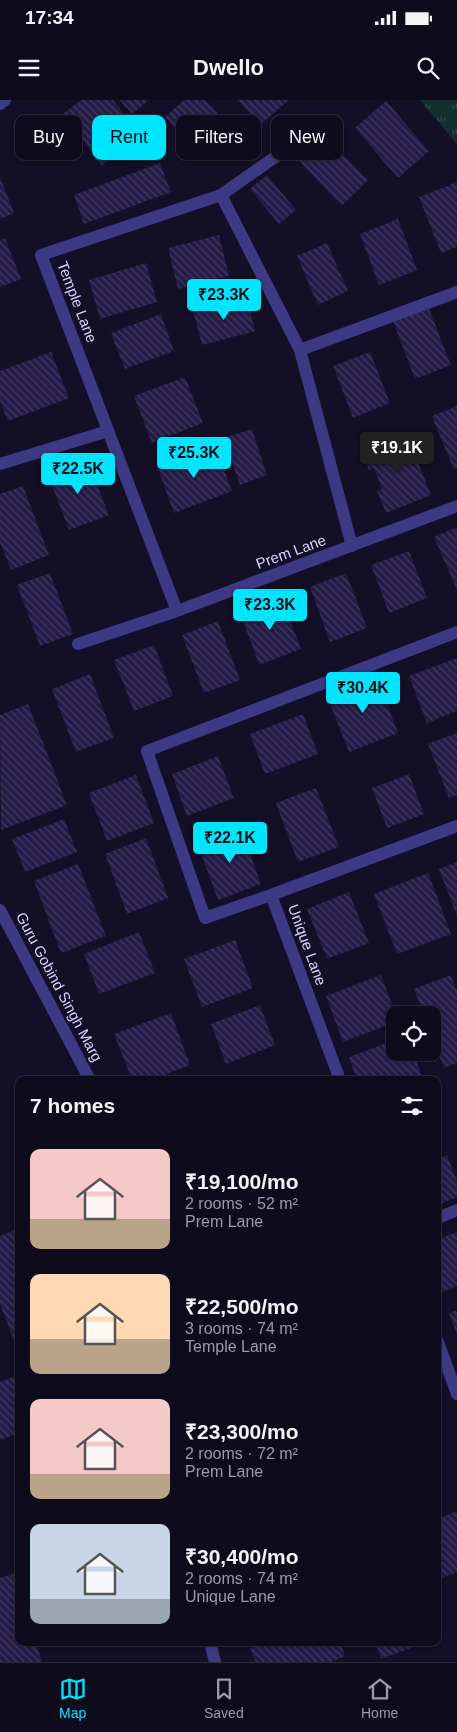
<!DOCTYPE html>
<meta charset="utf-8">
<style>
body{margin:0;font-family:Helvetica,sans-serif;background:#171425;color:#f1f3f6;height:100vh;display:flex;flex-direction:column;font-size:19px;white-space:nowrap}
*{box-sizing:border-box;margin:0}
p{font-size:16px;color:#9b9ba3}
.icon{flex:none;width:28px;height:28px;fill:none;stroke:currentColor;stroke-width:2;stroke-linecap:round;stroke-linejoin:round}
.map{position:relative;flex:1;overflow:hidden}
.details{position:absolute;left:15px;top:976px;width:426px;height:570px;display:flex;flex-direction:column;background:#0e0b1c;border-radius:10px;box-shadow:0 1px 4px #0004,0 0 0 1px #2e2b3b}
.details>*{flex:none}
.hud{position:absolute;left:15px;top:15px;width:428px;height:45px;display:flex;gap:10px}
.buttons{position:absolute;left:386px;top:906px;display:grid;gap:10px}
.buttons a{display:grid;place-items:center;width:55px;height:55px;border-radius:10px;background:#0e0b1c;box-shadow:0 1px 4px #0004,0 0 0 1px #2e2b3b;font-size:25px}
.price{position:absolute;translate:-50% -42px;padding:0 11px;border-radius:5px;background:#00e5ff;color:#111;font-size:16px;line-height:32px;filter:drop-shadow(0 1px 2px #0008)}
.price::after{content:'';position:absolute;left:50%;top:30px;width:15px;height:11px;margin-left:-8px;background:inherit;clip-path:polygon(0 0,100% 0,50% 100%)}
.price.current{background:#222;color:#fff}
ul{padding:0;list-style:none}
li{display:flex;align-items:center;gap:15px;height:125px;padding:0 15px}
li span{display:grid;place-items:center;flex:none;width:140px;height:100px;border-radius:10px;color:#555}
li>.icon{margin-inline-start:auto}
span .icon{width:60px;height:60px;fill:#fffc;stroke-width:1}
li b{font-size:21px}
h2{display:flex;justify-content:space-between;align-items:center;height:60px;padding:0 15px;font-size:21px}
.chip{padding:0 18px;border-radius:10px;background:#0e0b1c;box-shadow:0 1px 4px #0004,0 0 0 1px #2e2b3b;font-size:18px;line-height:45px}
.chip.current{background:#00e5ff;color:#111}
.status{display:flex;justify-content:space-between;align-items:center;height:35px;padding:0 25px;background:#0e0b1c;direction:ltr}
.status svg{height:14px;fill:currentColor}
header{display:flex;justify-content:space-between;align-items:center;height:65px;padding:0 15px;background:#0e0b1c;font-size:22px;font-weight:700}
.tabs{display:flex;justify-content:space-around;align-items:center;height:70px;border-top:1px solid #2e2b3b;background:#0e0b1c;font-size:14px;color:#9b9ba3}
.tabs a{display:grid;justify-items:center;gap:2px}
.tabs .current{color:#00e5ff}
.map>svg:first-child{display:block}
.park{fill:url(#park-tufts)}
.building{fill:url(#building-back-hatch)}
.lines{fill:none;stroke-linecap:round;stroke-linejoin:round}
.service{stroke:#3d3a85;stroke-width:12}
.minor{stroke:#3d3a85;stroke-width:12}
.tertiary{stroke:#3d3a85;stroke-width:12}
.labels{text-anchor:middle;stroke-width:5;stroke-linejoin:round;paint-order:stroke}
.street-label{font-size:15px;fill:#d9d4ff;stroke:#130f26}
</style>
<div class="status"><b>17:34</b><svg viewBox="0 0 49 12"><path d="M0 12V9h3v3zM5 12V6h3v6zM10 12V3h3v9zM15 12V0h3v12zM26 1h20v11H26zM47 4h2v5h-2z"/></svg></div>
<header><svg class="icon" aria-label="menu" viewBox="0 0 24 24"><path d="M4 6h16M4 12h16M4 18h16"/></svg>Dwello<svg class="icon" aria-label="search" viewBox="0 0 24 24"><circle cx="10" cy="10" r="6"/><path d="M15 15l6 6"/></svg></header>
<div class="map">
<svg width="457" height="1562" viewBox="0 0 457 1562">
<defs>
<pattern id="park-tufts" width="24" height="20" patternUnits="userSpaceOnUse" patternTransform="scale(1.25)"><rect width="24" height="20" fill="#12302f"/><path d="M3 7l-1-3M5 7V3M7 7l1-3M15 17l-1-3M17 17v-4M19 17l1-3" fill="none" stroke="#344d4e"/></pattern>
<pattern id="building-back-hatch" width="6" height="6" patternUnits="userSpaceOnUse" patternTransform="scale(1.25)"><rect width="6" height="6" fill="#241b47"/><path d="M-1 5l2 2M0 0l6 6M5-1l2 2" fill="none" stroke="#433b63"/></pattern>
</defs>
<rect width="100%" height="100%" fill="#130f26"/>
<path class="park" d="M 420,0 L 457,0 L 457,44 Z"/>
<path class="building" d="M 81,0 L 113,0 L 140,36 L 102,65 L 63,14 Z
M 120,0 L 149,0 L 132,14 Z
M 184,0 L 205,0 L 221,17 L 218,19 L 231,34 L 222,43 L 218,39 L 209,46 L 214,51 L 204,60 L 165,17 Z
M 238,0 L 289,0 L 260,25 Z
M 386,1 L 429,51 L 398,78 L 355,28 Z
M 323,34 L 368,80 L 342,106 L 297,59 Z
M 160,63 L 171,92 L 84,124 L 74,95 Z
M 267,75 L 296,110 L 279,124 L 250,89 Z
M 0,77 L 14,113 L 0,119 Z
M 457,82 L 457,147 L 441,153 L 419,97 Z
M 398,119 L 417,170 L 379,185 L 360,134 Z
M 219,135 L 229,176 L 178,189 L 168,148 Z
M 5,138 L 21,179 L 0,187 L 0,140 Z
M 327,143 L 348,191 L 318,205 L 297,156 Z
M 146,163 L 157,202 L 100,219 L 89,180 Z
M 247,197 L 255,231 L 202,245 L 193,211 Z
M 427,204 L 451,265 L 415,279 L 392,218 Z
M 161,214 L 174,251 L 125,269 L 111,233 Z
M 51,252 L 69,298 L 8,321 L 0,301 L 0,271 Z
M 370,252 L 390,303 L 353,318 L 333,266 Z
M 185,277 L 203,323 L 152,343 L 134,296 Z
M 457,306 L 457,368 L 454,370 L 432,316 Z
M 252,329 L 267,375 L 240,385 L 224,338 Z
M 407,335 L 431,395 L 386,413 L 377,391 L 382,389 L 374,368 L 369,370 L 362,353 Z
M 214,344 L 232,391 L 174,413 L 157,366 Z
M 87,360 L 109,415 L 69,430 L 48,375 Z
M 23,386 L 49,455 L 11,470 L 0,442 L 0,394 Z
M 457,427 L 457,490 L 434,437 Z
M 409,451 L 427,498 L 389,513 L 371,465 Z
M 50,473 L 73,534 L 40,546 L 17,485 Z
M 346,473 L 367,528 L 330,542 L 310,487 Z
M 281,496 L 301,549 L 259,565 L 240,512 Z
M 218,521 L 240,580 L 204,593 L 182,535 Z
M 154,545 L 173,596 L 134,611 L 114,560 Z
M 457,558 L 457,611 L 427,623 L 409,576 Z
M 90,574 L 114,638 L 76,652 L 52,589 Z
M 377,577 L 398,633 L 349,652 L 327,596 Z
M 28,604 L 67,705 L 1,730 L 0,615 Z
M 303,614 L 318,654 L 265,674 L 250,634 Z
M 457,633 L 457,695 L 449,698 L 428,644 Z
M 218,656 L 234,698 L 187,716 L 172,674 Z
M 409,674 L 424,714 L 387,728 L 372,688 Z
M 136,675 L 154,723 L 107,741 L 89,693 Z
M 316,688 L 339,747 L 298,762 L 276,703 Z
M 64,719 L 77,752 L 25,772 L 12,739 Z
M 241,729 L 261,784 L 218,800 L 198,745 Z
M 146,738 L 168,798 L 127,814 L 105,754 Z
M 457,762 L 457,816 L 439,769 Z
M 78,764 L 106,836 L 61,853 L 34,781 Z
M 428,773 L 451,834 L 397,854 L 374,794 Z
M 349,792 L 369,843 L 327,859 L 307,809 Z
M 139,832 L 155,873 L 99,894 L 84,854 Z
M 235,840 L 253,888 L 202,907 L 184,859 Z
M 381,875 L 396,915 L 395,922 L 343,942 L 326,896 Z
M 451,875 L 457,891 L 457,963 L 444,968 L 432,937 L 432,915 L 424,915 L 414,889 Z
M 260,905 L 275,945 L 226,964 L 211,924 Z
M 171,913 L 190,965 L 152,980 L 132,980 L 114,934 Z
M 395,940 L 395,952 L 413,952 L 422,977 L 412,980 L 357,980 L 349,957 Z
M 447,1055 L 457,1081 L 457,1097 L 438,1105 L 438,1059 Z
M 15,1130 L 19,1141 L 19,1253 L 0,1204 L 0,1136 Z
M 457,1132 L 457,1186 L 442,1192 L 438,1181 L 438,1139 Z
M 457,1210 L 457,1234 L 449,1213 Z
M 19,1275 L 19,1333 L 0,1340 L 0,1282 Z
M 457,1411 L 457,1472 L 438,1479 L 438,1419 Z
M 16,1473 L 19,1484 L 19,1542 L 36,1542 L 42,1562 L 0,1562 L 0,1478 Z
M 266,1542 L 340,1542 L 345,1556 L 331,1562 L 256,1562 L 250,1549 Z
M 375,1542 L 414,1542 L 416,1546 L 381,1559 Z"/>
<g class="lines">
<path class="service" d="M 438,1118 L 457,1110"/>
<path class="minor" d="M 221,95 L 300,250 L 352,446
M 300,250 L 457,192
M 0,364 L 108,331
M 177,511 L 41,155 L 221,95 L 285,50
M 78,544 L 177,511 L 457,406
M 271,795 L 205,818 L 147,651 L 457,532
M 340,980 L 271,795 L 457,726
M 438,1242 L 457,1294"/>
<path class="tertiary" d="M 0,4 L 5,0
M 0,810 L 90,980
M 210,1542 L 215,1562"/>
</g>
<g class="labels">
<g class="street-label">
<text transform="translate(77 202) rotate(69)" y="5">Temple Lane</text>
<text transform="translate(291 452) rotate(-20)" y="5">Prem Lane</text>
<text transform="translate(307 845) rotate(70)" y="5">Unique Lane</text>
<text transform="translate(59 887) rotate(62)" y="5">Guru Gobind Singh Marg</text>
</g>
</g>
</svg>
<div class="buttons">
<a><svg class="icon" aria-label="locate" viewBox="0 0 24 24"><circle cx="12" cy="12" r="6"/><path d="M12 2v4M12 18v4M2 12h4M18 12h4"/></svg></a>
</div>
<b class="price" style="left:224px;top:221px">₹23.3K</b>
<b class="price current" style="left:397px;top:374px">₹19.1K</b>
<b class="price" style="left:194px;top:379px">₹25.3K</b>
<b class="price" style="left:78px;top:395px">₹22.5K</b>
<b class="price" style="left:270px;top:531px">₹23.3K</b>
<b class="price" style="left:363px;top:614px">₹30.4K</b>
<b class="price" style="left:230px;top:764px">₹22.1K</b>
<div class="hud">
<a class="chip">Buy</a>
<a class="chip current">Rent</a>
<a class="chip">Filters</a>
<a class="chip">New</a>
</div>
<section class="details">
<h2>7 homes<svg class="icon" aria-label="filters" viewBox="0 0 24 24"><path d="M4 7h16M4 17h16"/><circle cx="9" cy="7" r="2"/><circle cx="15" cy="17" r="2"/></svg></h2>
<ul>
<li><span style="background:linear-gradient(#f6c9c9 70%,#b9a48a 0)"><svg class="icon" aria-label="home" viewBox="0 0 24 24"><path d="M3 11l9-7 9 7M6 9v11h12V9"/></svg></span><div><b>₹19,100/mo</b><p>2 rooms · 52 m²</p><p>Prem Lane</p></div></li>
<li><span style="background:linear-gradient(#ffd9b3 65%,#b9a48a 0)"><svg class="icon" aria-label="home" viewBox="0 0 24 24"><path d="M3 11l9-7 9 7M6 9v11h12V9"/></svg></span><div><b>₹22,500/mo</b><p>3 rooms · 74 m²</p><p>Temple Lane</p></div></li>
<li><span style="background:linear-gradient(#f6c9c9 75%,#b9a48a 0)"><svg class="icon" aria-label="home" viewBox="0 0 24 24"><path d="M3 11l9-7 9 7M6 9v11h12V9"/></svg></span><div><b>₹23,300/mo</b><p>2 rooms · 72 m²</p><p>Prem Lane</p></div></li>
<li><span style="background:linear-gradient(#c9d6e8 75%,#9aa5b1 0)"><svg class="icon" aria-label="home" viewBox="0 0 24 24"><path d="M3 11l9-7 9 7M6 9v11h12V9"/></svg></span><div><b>₹30,400/mo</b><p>2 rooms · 74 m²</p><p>Unique Lane</p></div></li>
</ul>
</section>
</div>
<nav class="tabs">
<a class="current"><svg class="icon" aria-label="map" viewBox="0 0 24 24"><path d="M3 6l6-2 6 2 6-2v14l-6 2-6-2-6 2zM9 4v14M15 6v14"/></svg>Map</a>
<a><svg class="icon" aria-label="saved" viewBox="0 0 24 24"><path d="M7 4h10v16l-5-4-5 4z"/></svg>Saved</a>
<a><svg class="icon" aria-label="home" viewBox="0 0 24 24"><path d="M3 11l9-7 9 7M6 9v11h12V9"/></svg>Home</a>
</nav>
